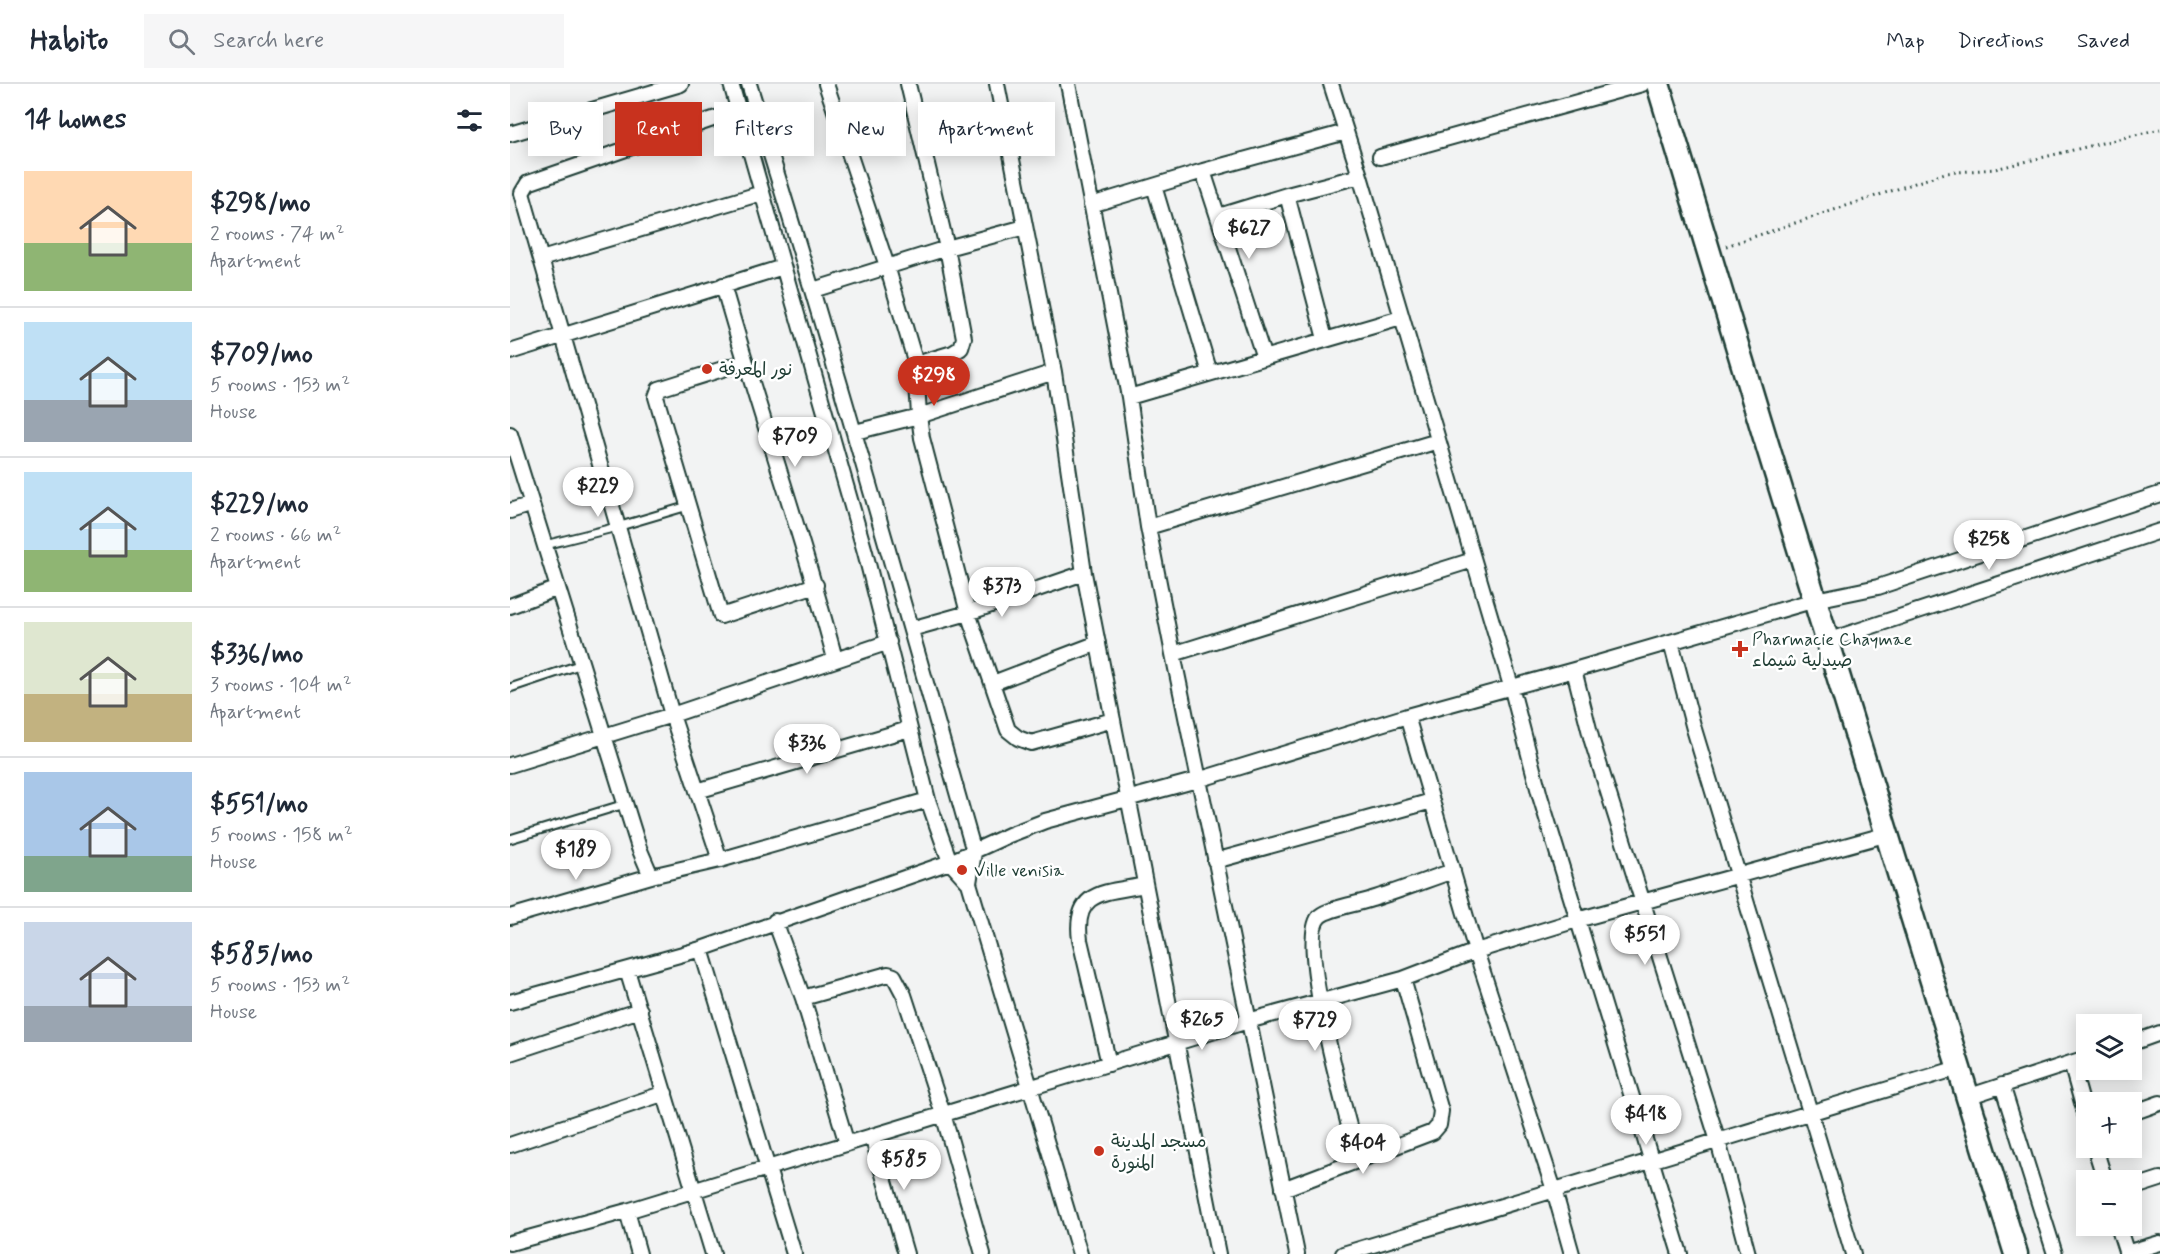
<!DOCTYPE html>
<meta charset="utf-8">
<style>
body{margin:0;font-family:Mynerve,"Playpen Sans Arabic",sans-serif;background:#f6f6f7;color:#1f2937;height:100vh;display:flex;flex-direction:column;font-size:22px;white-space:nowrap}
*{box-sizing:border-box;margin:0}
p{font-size:20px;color:#747a83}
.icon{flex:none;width:33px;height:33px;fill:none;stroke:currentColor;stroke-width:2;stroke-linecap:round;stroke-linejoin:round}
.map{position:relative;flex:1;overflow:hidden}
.details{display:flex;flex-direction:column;background:#fff;width:510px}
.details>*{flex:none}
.banner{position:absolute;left:18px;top:18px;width:570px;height:54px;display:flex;gap:12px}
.controls{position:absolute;left:1566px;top:930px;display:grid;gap:12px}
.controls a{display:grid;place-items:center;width:66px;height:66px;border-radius:0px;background:#fff;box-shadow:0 3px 15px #0003;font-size:30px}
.price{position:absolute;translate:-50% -51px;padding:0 14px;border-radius:21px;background:#fff;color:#222;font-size:20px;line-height:39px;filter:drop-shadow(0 2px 3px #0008)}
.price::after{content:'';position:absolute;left:50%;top:36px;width:18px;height:14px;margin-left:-9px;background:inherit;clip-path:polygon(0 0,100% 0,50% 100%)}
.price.selected{background:#c8321e;color:#fff}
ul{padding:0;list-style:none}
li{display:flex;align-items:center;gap:18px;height:150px;padding:0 24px}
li+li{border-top:2px solid #e0e1e3}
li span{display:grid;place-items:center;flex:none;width:168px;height:120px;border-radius:0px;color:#555}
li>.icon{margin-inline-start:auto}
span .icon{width:72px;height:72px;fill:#fffc;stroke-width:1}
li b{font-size:26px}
h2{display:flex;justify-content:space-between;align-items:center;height:72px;padding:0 24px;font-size:26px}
.pill{padding:0 21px;border-radius:0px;background:#fff;box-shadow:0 3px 15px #0003;font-size:21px;line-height:54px}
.pill.selected{background:#c8321e;color:#fff}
header{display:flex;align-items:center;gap:36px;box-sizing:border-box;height:84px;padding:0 30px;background:#fff;border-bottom:2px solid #e0e1e3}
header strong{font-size:28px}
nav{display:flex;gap:33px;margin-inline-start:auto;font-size:21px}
.search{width:420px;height:54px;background:#f6f6f7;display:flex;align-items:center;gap:15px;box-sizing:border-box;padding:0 21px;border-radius:0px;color:#747a83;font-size:22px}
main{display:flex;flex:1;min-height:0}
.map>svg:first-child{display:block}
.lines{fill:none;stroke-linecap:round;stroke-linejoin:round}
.lane-casing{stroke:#1f3d34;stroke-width:11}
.street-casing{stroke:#1f3d34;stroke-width:18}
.primary-casing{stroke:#1f3d34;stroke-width:27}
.path{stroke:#1f3d34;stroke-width:3;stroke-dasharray:1.5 4.5;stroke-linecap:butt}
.lane{stroke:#fff;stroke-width:7}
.street{stroke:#fff;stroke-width:14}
.primary{stroke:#fff;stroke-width:22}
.poi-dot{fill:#c8321e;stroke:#fff;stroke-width:2}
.labels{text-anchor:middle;stroke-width:5;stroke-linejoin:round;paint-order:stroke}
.poi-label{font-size:18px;fill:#1f3d34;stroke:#fff;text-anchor:start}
</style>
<header>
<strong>Habito</strong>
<div class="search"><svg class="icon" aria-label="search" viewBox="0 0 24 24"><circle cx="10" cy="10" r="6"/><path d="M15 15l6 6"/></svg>Search here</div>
<nav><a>Map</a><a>Directions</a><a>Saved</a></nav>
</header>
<main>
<section class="details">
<h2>14 homes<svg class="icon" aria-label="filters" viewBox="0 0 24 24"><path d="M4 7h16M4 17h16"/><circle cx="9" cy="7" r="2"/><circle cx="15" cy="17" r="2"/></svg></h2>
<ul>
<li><span style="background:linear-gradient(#ffd9b3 60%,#8fb573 0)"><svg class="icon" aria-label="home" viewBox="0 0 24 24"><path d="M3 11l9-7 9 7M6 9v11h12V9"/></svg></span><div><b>$298/mo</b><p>2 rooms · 74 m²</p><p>Apartment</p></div></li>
<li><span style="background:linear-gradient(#bfe0f5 65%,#9aa5b1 0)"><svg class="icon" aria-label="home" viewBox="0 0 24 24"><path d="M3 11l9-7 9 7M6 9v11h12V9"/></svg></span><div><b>$709/mo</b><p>5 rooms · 153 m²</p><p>House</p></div></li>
<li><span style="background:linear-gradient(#bfe0f5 65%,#8fb573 0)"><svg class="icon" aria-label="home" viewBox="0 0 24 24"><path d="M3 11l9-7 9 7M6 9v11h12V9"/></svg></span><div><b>$229/mo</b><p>2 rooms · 66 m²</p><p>Apartment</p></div></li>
<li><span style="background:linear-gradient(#dfe7d0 60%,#c2b280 0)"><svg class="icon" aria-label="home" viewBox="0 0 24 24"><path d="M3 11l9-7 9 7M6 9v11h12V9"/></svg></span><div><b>$336/mo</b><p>3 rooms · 104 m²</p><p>Apartment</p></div></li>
<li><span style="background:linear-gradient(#a9c7e8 70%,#7fa58c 0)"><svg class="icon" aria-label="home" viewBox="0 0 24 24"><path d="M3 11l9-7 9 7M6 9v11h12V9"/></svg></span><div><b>$551/mo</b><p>5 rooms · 158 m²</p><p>House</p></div></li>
<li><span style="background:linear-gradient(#c9d6e8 70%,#9aa5b1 0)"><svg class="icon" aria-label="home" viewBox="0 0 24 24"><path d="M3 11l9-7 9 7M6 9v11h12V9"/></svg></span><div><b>$585/mo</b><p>5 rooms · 153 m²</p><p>House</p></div></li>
</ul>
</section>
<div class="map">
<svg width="1650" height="1170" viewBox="0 0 1650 1170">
<rect width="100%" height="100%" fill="#f2f3f3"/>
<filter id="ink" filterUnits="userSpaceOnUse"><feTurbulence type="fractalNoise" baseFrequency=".0167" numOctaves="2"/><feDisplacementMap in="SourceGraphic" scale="12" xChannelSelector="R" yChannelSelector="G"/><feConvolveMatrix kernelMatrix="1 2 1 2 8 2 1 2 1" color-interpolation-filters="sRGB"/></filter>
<g filter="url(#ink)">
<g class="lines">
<g class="lane-casing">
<path id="lane" d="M 35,461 L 107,443 L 178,422
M 0,604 L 72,580
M 0,755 L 115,720"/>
</g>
<g class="street-casing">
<path id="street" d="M 221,0 L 355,468 L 418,716 L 440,778 L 459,799
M 239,0 C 319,255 391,511 464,768 L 459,799 L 570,1170
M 316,0 L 377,182 L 406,280 L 409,332 L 412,354 L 458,529 L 498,646 L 508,654 L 521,659 L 603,636
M 398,0 L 437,164 L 454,254 L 451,264 L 443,269 L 406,280
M 487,0 L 544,288 L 574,489 L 708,1170
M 558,0 L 619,313 L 638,443 L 663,570 L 787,1170
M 821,0 L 850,92 L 1001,602 L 1030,712 L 1170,1170
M 0,50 L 171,0
M 870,73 L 1132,0
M 693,87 L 754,274
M 644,102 L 700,289
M 777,111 L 815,255
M 581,121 L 693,87 L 836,48
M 709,132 L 777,111 L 850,92
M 31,175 L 252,109
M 213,201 C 248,326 292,449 325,575
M 303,206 L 437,164 L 515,143
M 0,268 L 273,183
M 235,278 L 149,305 L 146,313 L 211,532 L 306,501
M 619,313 L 891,234
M 345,348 L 409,332 L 544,288
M 0,350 L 129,764 L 141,792
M 0,427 L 22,420
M 638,443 L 928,357
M 0,522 L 48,504
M 401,545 L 458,529 L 574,489
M 1317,557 L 1650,447
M 1161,558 L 1184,645 L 1343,1170
M 663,570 L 963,476
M 1064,586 L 1082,657 L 1208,1057 L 1238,1170
M 483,599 L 588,559
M 897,632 L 966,867 L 1044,1106 L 1062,1170
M 0,681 L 162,631 L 379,558
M 187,707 L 399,645
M 210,776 L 162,631 L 12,109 L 18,99 L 229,26
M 705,777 L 922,717
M 0,833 L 141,792 L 210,776 L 418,716
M 265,837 L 293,914 L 337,1060
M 191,865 L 284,1170
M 117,886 L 203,1170
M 293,914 L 378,890 L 384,892 L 394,911 L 433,1030 L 473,1170
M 0,918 L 191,865 L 440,778 L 499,751 L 535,737 L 691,695 L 897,632 L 1064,586 L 1305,516 L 1368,503 L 1650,410
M 1622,959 L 1650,949
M 0,969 L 130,926
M 1561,979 L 1576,1033
M 599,980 L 570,856 C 563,805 596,809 635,801
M 1492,1001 L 1545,1170
M 1457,1013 L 1576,974
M 1622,1029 L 1650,1019
M 362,1052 L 396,1170
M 0,1061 L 155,1009
M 1585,1064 L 1595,1096
M 848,1076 C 839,1040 785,854 810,832 C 820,824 848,820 862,815 C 889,807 916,796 943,787
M 1622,1104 L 1650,1095
M 773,1105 L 923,1048 L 929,1041 L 931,1027 L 893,895
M 117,1127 L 129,1170
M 1608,1142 L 1617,1170
M 0,1159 L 117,1127 L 738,937 L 893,895 L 966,867 L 1067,836 L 1378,750
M 1616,1169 L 1650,1159
M 833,1170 L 1448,984"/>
</g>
<g class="primary-casing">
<path id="primary" d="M 1148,0 L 1256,357 L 1506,1170"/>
</g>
<path class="path" d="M 1216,162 L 1435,89 L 1485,85 L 1650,45"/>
<use href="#lane" class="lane"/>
<use href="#street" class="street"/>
<use href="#primary" class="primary"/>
</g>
</g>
<g class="poi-dot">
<circle cx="197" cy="285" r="6"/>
<path d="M1227 556h6v6h6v6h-6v6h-6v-6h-6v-6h6z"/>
<circle cx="452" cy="786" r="6"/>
<circle cx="589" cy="1067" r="6"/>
</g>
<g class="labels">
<g class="poi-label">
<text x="209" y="291">نور المعرفة</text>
<text x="1242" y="561">Pharmacie Chaymae<tspan x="1242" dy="21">صيدلية شيماء</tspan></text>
<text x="464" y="792">Ville venisia</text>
<text x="601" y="1063">مسجد المدينة<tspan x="601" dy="21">المنورة</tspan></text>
</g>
</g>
</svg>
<div class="controls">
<a><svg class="icon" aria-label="layers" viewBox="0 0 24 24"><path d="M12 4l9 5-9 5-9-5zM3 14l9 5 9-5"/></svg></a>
<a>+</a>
<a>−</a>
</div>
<b class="price" style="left:739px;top:176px">$627</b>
<b class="price selected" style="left:424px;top:323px">$298</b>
<b class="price" style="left:285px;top:384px">$709</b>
<b class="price" style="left:88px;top:434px">$229</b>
<b class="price" style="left:1479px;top:487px">$258</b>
<b class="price" style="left:492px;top:534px">$373</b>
<b class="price" style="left:297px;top:691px">$336</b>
<b class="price" style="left:66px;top:797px">$189</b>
<b class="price" style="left:1135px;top:882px">$551</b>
<b class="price" style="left:692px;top:967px">$265</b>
<b class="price" style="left:805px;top:968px">$729</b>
<b class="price" style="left:1136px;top:1062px">$418</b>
<b class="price" style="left:853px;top:1091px">$404</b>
<b class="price" style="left:394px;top:1107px">$585</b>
<div class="banner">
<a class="pill">Buy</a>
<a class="pill selected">Rent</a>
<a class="pill">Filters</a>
<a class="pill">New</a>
<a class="pill">Apartment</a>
</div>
</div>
</main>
